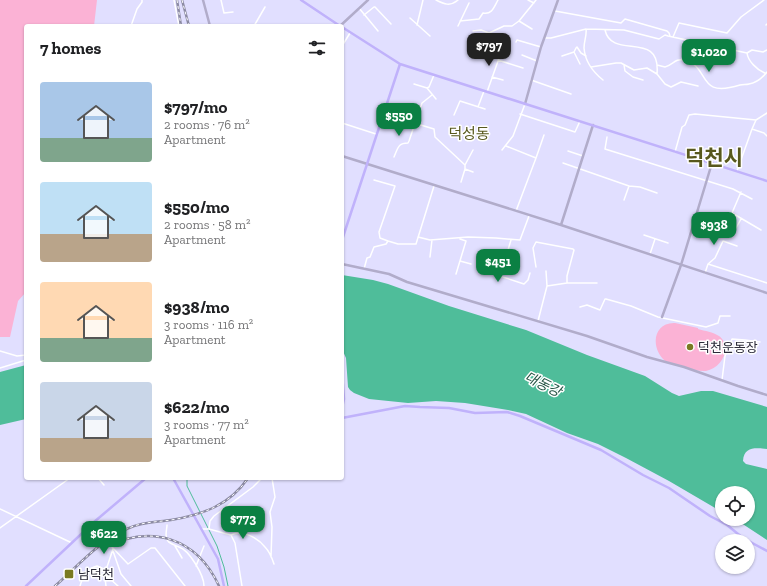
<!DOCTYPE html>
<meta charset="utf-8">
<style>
body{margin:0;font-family:"Zilla Slab","Noto Sans KR",serif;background:#f2f2f2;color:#202124;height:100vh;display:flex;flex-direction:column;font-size:15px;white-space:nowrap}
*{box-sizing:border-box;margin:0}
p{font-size:13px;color:#757577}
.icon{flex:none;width:22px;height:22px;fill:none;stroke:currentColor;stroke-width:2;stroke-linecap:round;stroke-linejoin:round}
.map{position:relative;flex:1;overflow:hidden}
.details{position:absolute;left:24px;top:24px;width:320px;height:456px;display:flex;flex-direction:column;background:#fff;border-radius:4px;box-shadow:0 1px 3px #0004}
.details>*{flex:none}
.controls{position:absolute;left:715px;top:486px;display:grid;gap:8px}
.controls a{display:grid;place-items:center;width:40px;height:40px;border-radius:50%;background:#fff;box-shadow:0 1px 3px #0004;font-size:20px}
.price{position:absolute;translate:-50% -34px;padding:0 9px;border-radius:8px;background:#0b8043;color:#fff;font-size:13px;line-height:26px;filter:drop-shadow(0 1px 2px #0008)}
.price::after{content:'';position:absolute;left:50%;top:24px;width:12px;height:9px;margin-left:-6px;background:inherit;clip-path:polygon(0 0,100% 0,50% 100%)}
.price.active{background:#222;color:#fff}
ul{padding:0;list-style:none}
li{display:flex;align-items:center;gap:12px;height:100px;padding:0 16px}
li span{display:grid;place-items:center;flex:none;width:112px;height:80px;border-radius:4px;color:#555}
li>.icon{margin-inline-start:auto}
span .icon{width:48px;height:48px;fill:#fffc;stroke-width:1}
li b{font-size:17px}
h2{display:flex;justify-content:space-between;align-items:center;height:48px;padding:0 16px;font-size:17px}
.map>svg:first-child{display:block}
.green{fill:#fbb2d5}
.water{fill:#4fbd9a}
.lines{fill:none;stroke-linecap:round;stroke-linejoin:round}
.stream{stroke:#4fbd9a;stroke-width:1}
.street{stroke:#fff;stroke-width:1.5}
.secondary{stroke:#b1acca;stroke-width:2.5}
.primary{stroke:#c0b2fb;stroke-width:2.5}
.rail-casing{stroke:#8c8ba3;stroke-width:2.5}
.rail{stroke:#fff;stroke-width:1;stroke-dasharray:3;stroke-linecap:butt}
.poi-dot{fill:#7a7a22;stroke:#fff;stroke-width:1.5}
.labels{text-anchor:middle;stroke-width:3;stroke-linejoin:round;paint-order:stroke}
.poi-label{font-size:13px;fill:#2c2b3a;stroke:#fff;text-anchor:start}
.water-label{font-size:14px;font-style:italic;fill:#265545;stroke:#fff}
.quarter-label{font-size:15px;fill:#58581d;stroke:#fff}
.town-label{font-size:21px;font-weight:bold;fill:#58581d;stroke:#fff}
</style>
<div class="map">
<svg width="767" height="586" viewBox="0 0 767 586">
<rect width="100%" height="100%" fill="#e1dfff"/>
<path class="green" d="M 0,0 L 97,0 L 94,26 L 26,26 L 26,292 L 18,301 L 10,337 L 0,337 Z
M 675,323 L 698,328 L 698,329 C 705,331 713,332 719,336 C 733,347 722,368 706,371 C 695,372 676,364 665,361 C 650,348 653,322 675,323 Z"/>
<path class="water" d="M 342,275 L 373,280 L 388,284 L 449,306 L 526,330 L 587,355 L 645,376 L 672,393 L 679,396 L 701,391 L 713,391 L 767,407 L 767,449 C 756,448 744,446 743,461 L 746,464 L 767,469 L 767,540 L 735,519 L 748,519 L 748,493 L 722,493 L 722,512 L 669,481 L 626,458 L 598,444 L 567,433 L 526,414 L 508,410 L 465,403 L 436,401 L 408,403 L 369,399 L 354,393 L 350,390 L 348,387 L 346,358 L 342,349 Z
M 26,365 L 26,419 L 0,425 L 0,372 Z"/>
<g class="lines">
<path class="stream" d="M 187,478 L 187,486 L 217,546 L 224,567 L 228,586"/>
<path class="street" d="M 174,0 L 179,26
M 221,0 L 224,13 L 233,12
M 436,0 C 444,4 450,7 458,0
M 528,0 L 534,3
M 359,8 L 378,31
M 555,11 L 621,23 L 625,19 L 667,31 L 669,33 L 670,36
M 364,15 L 374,7 L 375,7 L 391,24
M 410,18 L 430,36
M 460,21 L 479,19 L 483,13 C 492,15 494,7 498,0
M 519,21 L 532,29
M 417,25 L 423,0
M 766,25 L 767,24
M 131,26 L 137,9 L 142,2 L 142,0
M 254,26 L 265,7
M 458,26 L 469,3
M 586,29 C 587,35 584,41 584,48 C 585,61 593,72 603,80
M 605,30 C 612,61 661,29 657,74 L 665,84 L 671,87 L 681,82 L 698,86
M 473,31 L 481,30 L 489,33 L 504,26 L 512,26 L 519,21 L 536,0
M 673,37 L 679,23 L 727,33 L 741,17 L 764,0
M 545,38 L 551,38 L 586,29 L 624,30 L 659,39 L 665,35 L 668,36 L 747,53
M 516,42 L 517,40 L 541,47
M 474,44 L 491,50
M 342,46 L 350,33
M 574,52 L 580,64
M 522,55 L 537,61
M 562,56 L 574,52 L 576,48 L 577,47 L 581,53 L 586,56
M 488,59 L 492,46 L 496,43
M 498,60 L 523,68
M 624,65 L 625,71 L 633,77 L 643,80
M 657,65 L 665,67 C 673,65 675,58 684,60 C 712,67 695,99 740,85 C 743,84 746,85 749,84 C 756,83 763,77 767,72
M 591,67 L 616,63 L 621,63 L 634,70 L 647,68 L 657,74
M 765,73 C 757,70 748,61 747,53 L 752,50 L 763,52 L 767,50
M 492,77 L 503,80
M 531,80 L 571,94
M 414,84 L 427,88 L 429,87 L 434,75
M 427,88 L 436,99
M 487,92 L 503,47
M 478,107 L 484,91
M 384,114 L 434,129 L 435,137 L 465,165 L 465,169 L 461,182
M 520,114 L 575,132 L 580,121
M 454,115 L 460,101 L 485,109
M 342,123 L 376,134
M 752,129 L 764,133 L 767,136
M 607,137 L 605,149 L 733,189 L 752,199
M 506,146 L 536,158 L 544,135
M 502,150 L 513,136 L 525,104
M 568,151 L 583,156
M 675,152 L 682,127 L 685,125 L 689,115 L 695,114 L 756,120 L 767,113
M 394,157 C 398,148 398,143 408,143 L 409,141 L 422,103 L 432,95
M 563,163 L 629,186 L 640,187 L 657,193
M 465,165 L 473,150
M 465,169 L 473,172
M 737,171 L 752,129 L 756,120
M 374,180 L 395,186 L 379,232 L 380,238 L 388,241
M 741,192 L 732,213 L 761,230
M 624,200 L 629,186
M 516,211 L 536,158
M 644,235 L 668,243
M 418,237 L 430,240 L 468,237 L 496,238 L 520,240 L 529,216
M 731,237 L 741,219
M 511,240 L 500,276 L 524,284 L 528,280 L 530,273
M 650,254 L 655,239
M 430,257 L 432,240
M 460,261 L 471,264
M 708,264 L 767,283
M 536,267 L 533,248 L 536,242 L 573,249 L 574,250 L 567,276 L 567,283
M 364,269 L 367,258 L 370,257 L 374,247 L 386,244 L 388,241 L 398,244 L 416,244 L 434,186
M 546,271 L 547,286
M 705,273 L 708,264 L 715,258 L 723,241 L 737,246
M 456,274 L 466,241 L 460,239
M 580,307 L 587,305 L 600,310 L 605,299 L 606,299 L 631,306 L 658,317 L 706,327 L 718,323 L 720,316 L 730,316
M 538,321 L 547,286 L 567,283 L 597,283
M 0,351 L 17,356 L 26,355
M 0,368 L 26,360
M 722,380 L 725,356 L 732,339 L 745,340 L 760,342
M 98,478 L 104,485
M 0,509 L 72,543
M 94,522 L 110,542 L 113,549 L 107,567 L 104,569 L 106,586
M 167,525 C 167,530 164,537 168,541 C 170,544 175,545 179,547 C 189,550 204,575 204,586
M 0,528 L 70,478
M 202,529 L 209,529 L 231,535 C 242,529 258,538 265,547 C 270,552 272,558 274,564
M 209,529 L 210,521 L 214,516 L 253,487 L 262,478
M 231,535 L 235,543 L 242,586
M 175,546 L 182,558
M 112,547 L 128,564 L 151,548 L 155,548 L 185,586
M 113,551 L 121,574 L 131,586
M 271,557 L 272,527 L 270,512 L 275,497 L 272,478
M 196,566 L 204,546
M 105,577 L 108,577 L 118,586
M 80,586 C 83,576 86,569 97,566 L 104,569"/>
<path class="secondary" d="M 203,0 L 210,26
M 340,26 L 368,0
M 525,104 L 541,47 L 558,0
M 342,156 L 561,225 L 767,293
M 561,225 L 593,125
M 342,264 L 389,274 L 407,282 L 587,336 L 647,357 L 684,367 L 738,386 L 767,395
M 662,317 L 681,265 L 712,163"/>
<path class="primary" d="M 301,0 L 340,26
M 342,27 L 400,64 L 767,181
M 342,240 L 400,64
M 342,372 L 344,399 L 342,408
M 342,418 L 405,406 L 420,407 L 449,408 L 475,413 L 507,412 L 520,416 L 601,450 L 643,475 L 669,488 L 710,516 L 727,525 L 743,538 L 767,551
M 173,478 L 218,559 L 224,586
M 26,586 L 94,522 L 146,478"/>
<g class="rail-casing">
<path id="rail" d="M 177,0 L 181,26
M 182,0 L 189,26
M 104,548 C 151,523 197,538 219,586
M 55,586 C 77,567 102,538 129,528 C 142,522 157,522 171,520 C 202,515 230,505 248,478"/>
</g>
<use href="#rail" class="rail"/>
</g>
<g class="poi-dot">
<circle cx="690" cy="347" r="4"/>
<rect x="64" y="569" width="10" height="10" rx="2"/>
</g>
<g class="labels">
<g class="poi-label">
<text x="698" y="352">덕천운동장</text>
<text x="78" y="579">남덕천</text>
</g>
<g class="water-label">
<text transform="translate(543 384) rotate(26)" y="5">대동강</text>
</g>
<g class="quarter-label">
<text x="469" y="139">덕성동</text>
</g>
<g class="town-label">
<text x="714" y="165">덕천시</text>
</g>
</g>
</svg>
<div class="controls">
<a><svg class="icon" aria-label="locate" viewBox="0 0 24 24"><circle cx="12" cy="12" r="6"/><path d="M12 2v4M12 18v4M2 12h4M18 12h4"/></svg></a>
<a><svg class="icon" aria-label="layers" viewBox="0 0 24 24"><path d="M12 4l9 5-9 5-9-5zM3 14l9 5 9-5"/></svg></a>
</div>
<b class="price active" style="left:489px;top:67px">$797</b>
<b class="price" style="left:709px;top:73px">$1,020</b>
<b class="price" style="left:399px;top:137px">$550</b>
<b class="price" style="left:714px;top:246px">$938</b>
<b class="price" style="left:498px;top:283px">$451</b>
<b class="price" style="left:243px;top:540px">$773</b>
<b class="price" style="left:104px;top:555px">$622</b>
<section class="details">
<h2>7 homes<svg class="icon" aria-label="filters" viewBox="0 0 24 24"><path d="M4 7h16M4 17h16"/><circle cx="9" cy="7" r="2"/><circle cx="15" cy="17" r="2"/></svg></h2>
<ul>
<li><span style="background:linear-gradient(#a9c7e8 70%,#7fa58c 0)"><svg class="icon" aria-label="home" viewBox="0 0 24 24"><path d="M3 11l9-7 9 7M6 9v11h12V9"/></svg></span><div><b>$797/mo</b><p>2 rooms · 76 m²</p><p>Apartment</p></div></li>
<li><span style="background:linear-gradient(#bfe0f5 65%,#b9a48a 0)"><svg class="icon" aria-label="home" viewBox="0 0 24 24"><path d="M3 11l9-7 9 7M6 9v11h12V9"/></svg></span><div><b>$550/mo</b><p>2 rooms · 58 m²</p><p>Apartment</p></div></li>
<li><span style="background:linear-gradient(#ffd9b3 70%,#7fa58c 0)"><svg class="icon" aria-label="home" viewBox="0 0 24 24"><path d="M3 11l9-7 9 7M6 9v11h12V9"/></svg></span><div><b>$938/mo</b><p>3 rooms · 116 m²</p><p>Apartment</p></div></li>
<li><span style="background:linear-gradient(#c9d6e8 70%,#b9a48a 0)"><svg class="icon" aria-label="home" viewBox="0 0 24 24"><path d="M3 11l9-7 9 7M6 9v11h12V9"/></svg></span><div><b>$622/mo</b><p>3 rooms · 77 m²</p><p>Apartment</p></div></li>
</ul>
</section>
</div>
